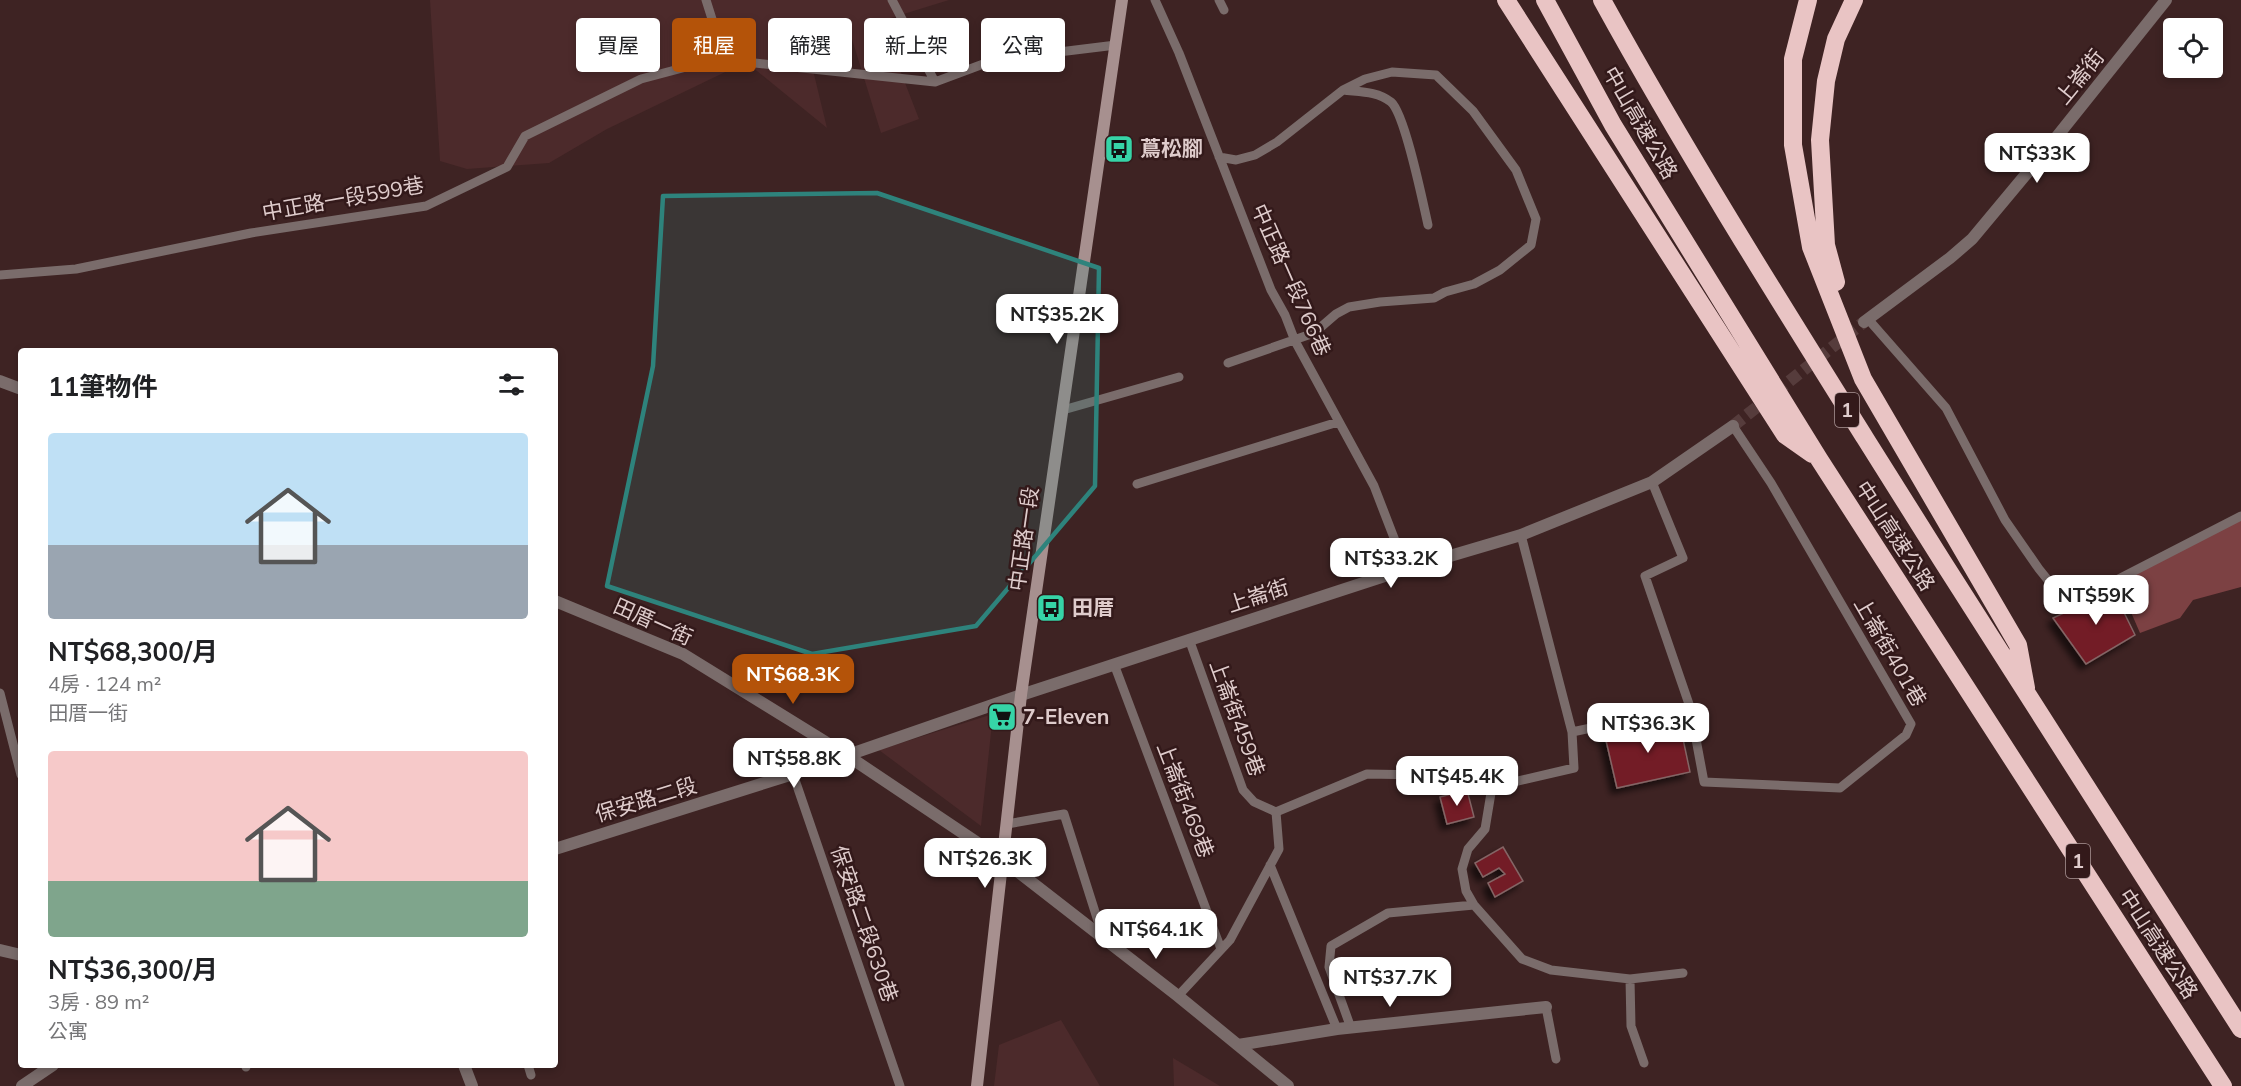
<!DOCTYPE html>
<html lang="zh-TW">
<meta charset="utf-8">
<style>
body{margin:0;font-family:Mulish,"Noto Sans TC",sans-serif;background:#f2f2f2;color:#202124;height:100vh;display:flex;flex-direction:column;font-size:22px;white-space:nowrap}
*{box-sizing:border-box;margin:0}
p{font-size:20px;color:#757577}
.icon{flex:none;width:33px;height:33px;fill:none;stroke:currentColor;stroke-width:2;stroke-linecap:round;stroke-linejoin:round}
.map{position:relative;flex:1;overflow:hidden}
.panel{position:absolute;left:18px;top:348px;width:540px;height:720px;display:flex;flex-direction:column;background:#fff;border-radius:6px;box-shadow:0 3px 9px #0003}
.panel>*{flex:none}
.guide{position:absolute;left:576px;top:18px;width:570px;height:54px;display:flex;gap:12px}
.tools{position:absolute;left:2163px;top:18px;display:grid;gap:12px}
.tools a{display:grid;place-items:center;width:60px;height:60px;border-radius:6px;background:#fff;box-shadow:0 3px 9px #0003;font-size:30px}
.price{position:absolute;translate:-50% -51px;padding:0 14px;border-radius:12px;background:#fff;color:#222;font-size:20px;line-height:39px;filter:drop-shadow(0 2px 3px #0008)}
.price::after{content:'';position:absolute;left:50%;top:36px;width:18px;height:14px;margin-left:-9px;background:inherit;clip-path:polygon(0 0,100% 0,50% 100%)}
.price.selected{background:#b45309;color:#fff}
ul{padding:0;list-style:none}
li{display:grid;align-content:center;gap:12px;height:318px;padding:0 30px}
li span{display:grid;place-items:center;height:186px;border-radius:6px;color:#555}
li>.icon{margin-inline-start:auto}
span .icon{width:108px;height:108px;fill:#fffc;stroke-width:1}
li b{font-size:26px}
h2{display:flex;justify-content:space-between;align-items:center;height:72px;padding:0 30px;font-size:26px}
.chip{padding:0 21px;border-radius:6px;background:#fff;box-shadow:0 3px 9px #0003;font-size:21px;line-height:54px}
.chip.selected{background:#b45309;color:#fff}
.map>svg:first-child{display:block}
.built{fill:#4c2a2b}
.green{fill:#7c4143}
.building{fill:#731b26;stroke:#846565;stroke-width:1.5;filter:url(#shadow)}
.lines{fill:none;stroke-linecap:round;stroke-linejoin:round}
.tertiary-tunnel{stroke:#563c3c;stroke-width:12;stroke-dasharray:12 6;stroke-linecap:butt}
.service{stroke:#7a6c6b;stroke-width:9}
.minor{stroke:#7a6c6b;stroke-width:12}
.tertiary{stroke:#7a6c6b;stroke-width:12}
.secondary{stroke:#a7908f;stroke-width:12}
.motorway{stroke:#e9c4c4;stroke-width:18}
.marked{fill:#2e837c;fill-opacity:0.2;stroke:#2e837c;stroke-width:4.5;stroke-linejoin:round}
.labels{text-anchor:middle;stroke-width:5;stroke-linejoin:round;paint-order:stroke}
.shield{fill:#33191a;stroke:#ab9697;stroke-width:1.5}
.shield-label{font-size:20px;font-weight:bold;fill:#dfcccc}
.street-label{font-size:21px;fill:#dfcccc;stroke:#33191a}
.poi-label{font-size:21px;font-weight:bold;fill:#dfcccc;stroke:#33191a;text-anchor:start}
</style>
<div class="map">
<svg width="2241" height="1086" viewBox="0 0 2241 1086">
<defs>
<filter id="shadow"><feDropShadow dx="-5.5" dy="5.5" stdDeviation="3" flood-color="#0009"/></filter>
</defs>
<rect width="100%" height="100%" fill="#3e2323"/>
<path class="built" d="M 430,0 L 949,0 L 881,21 L 919,119 L 881,133 L 847,23 L 804,33 L 827,128 L 746,62 L 607,129 L 549,163 L 467,169 L 440,161 Z
M 993,714 L 981,826 L 879,750 Z
M 1061,1020 L 1100,1086 L 994,1086 L 999,1045 Z
M 1173,1058 L 1220,1086 L 1174,1086 Z"/>
<path class="green" d="M 2241,516 L 2241,587 L 2193,600 L 2180,618 L 2140,633 L 2117,580 Z"/>
<path class="building" d="M 2113,590 L 2135,635 L 2086,664 L 2053,618 Z
M 1679,720 L 1690,772 L 1617,788 L 1605,736 Z
M 1467,790 L 1474,817 L 1447,824 L 1440,797 Z
M 1503,847 L 1523,881 L 1495,897 L 1488,883 L 1505,874 L 1499,868 L 1483,877 L 1475,863 Z"/>
<g class="lines">
<path class="tertiary-tunnel" d="M 1733,426 L 1864,322"/>
<path class="service" d="M 706,0 L 724,57
M 892,0 L 935,82
M 1155,0 L 1179,53 L 1271,290 L 1285,315 L 1295,341 L 1374,486 L 1406,569
M 1219,0 L 1224,10
M 1343,90 C 1360,92 1377,91 1391,102 C 1405,114 1423,203 1428,225
M 1219,157 L 1236,160 L 1255,155 L 1277,142 L 1343,90 L 1365,79 L 1392,72 L 1436,75 L 1473,111 L 1516,170 L 1536,219 L 1531,245 L 1500,270 L 1474,284 L 1445,292 L 1434,298 L 1380,302 L 1349,307 L 1336,314 L 1314,333 L 1228,363
M 0,275 L 76,269 L 251,233 L 426,206 L 507,167 L 525,136 L 641,79 L 724,57 L 746,62 L 935,82 L 994,60 L 1116,45
M 1868,319 L 1946,408 L 2005,520 L 2039,569 L 2068,605 L 2241,516
M 1063,410 L 1179,377
M 1652,482 L 1683,558 L 1645,576 L 1690,707 L 1704,782 L 1840,788 L 1906,735 L 1911,724 L 1771,483 L 1733,426
M 1137,484 L 1338,422
M 1189,639 L 1243,790 L 1254,802 L 1276,812 L 1367,774 L 1483,776 L 1492,787 L 1485,829 L 1468,849 L 1462,869 L 1466,891 L 1474,905 L 1522,959 L 1551,970 L 1630,979 L 1683,973
M 1114,664 L 1221,949
M 0,693 L 21,775
M 1572,732 L 1690,707
M 793,774 L 900,1086
M 1492,787 L 1574,768 L 1572,732 L 1521,535
M 1007,824 L 1064,814 L 1103,937
M 1270,865 L 1337,1029
M 1630,979 L 1631,1026 L 1644,1063
M 1178,996 L 1230,940 L 1279,849 L 1276,812
M 1546,1007 L 1556,1059
M 1351,1028 L 1329,967 L 1331,946 L 1388,913 L 1474,905
M 246,1065 L 246,1067
M 528,1065 L 531,1075"/>
<path class="minor" d="M 0,381 L 21,389
M 555,601 L 683,654 L 845,754 L 1003,860 L 1178,996 L 1288,1086
M 0,950 L 21,955
M 1238,1045 L 1337,1029 L 1546,1007
M 464,1065 L 472,1086"/>
<path class="tertiary" d="M 1864,322 L 1950,258 L 1972,239 L 2047,149 L 2166,0
M 555,849 L 793,774 L 1021,695 L 1406,569 L 1521,535 L 1652,482 L 1733,426
M 22,1086 L 53,1065"/>
<path class="secondary" d="M 977,1086 L 1021,695 L 1122,0"/>
<path class="motorway" d="M 1506,0 L 1785,435 L 1812,454
M 1545,0 L 1613,125 L 1819,459 L 2223,1086
M 1602,0 C 1684,149 1775,294 1865,438 C 1989,636 2115,833 2241,1029
M 1808,0 L 1793,59 L 1793,145 L 1811,247 L 1863,379 L 2018,645 L 2026,688
M 1836,282 L 1826,245 L 1820,140 L 1826,81 L 1836,39 L 1854,0"/>
</g>
<path class="marked" d="M 877,193 L 1099,268 L 1095,486 L 976,626 L 812,654 L 607,586 L 653,366 L 663,196 Z"/>
<defs>
<g id="bus-square" transform="scale(1.5)"><rect x="-9" y="-9" width="18" height="18" rx="4" fill="#36d4a7" stroke="#33191a"/><path d="M-5-6H5V4H4V6H2V4H-2V6H-4V4H-5ZM-3.5-4V0h7V-4ZM-3.5 1.2v1.5H-2V1.2ZM2 1.2v1.5H3.5V1.2Z" fill="#111"/></g>
<g id="supermarket-square" transform="scale(1.5)"><rect x="-9" y="-9" width="18" height="18" rx="4" fill="#36d4a7" stroke="#33191a"/><path d="M-6-5.5h2.5l.6 2H6L4.5 2H-2.5L-4.4-4H-6ZM-1.5 3.2a1.3 1.3 0 1 0 .1 0ZM3 3.2a1.3 1.3 0 1 0 .1 0Z" fill="#111"/></g>
</defs>
<g fill-rule="evenodd">
<use href="#bus-square" x="1119" y="149"/>
<use href="#bus-square" x="1051" y="608"/>
<use href="#supermarket-square" x="1002" y="717"/>
</g>
<g class="labels">
<g class="shield">
<rect x="1835" y="393" width="24" height="34" rx="4.5"/>
<rect x="2066" y="844" width="24" height="34" rx="4.5"/>
</g>
<g class="shield-label">
<text x="1847" y="417">1</text>
<text x="2078" y="868">1</text>
</g>
<g class="street-label">
<text transform="translate(2080 77) rotate(-51)" y="7">上崙街</text>
<text transform="translate(1640 123) rotate(60)" y="7">中山高速公路</text>
<text transform="translate(343 199) rotate(-10)" y="7">中正路一段599巷</text>
<text transform="translate(1291 280) rotate(66)" y="7">中正路一段766巷</text>
<text transform="translate(1895 536) rotate(57)" y="7">中山高速公路</text>
<text transform="translate(1024 539) rotate(-82)" y="7">中正路一段</text>
<text transform="translate(1258 596) rotate(-18)" y="7">上崙街</text>
<text transform="translate(653 622) rotate(24)" y="7">田厝一街</text>
<text transform="translate(1890 652) rotate(60)" y="7">上崙街401巷</text>
<text transform="translate(1237 718) rotate(70)" y="7">上崙街459巷</text>
<text transform="translate(646 800) rotate(-17)" y="7">保安路二段</text>
<text transform="translate(1185 800) rotate(69)" y="7">上崙街469巷</text>
<text transform="translate(864 924) rotate(71)" y="7">保安路二段630巷</text>
<text transform="translate(2158 944) rotate(57)" y="7">中山高速公路</text>
</g>
<g class="poi-label">
<text x="1140" y="156">蔦松腳</text>
<text x="1072" y="615">田厝</text>
<text x="1023" y="724">7-Eleven</text>
</g>
</g>
</svg>
<div class="tools">
<a><svg class="icon" aria-label="locate" viewBox="0 0 24 24"><circle cx="12" cy="12" r="6"/><path d="M12 2v4M12 18v4M2 12h4M18 12h4"/></svg></a>
</div>
<b class="price" style="left:2037px;top:184px">NT$33K</b>
<b class="price" style="left:1057px;top:345px">NT$35.2K</b>
<b class="price" style="left:1391px;top:589px">NT$33.2K</b>
<b class="price" style="left:2096px;top:626px">NT$59K</b>
<b class="price selected" style="left:793px;top:705px">NT$68.3K</b>
<b class="price" style="left:1648px;top:754px">NT$36.3K</b>
<b class="price" style="left:794px;top:789px">NT$58.8K</b>
<b class="price" style="left:1457px;top:807px">NT$45.4K</b>
<b class="price" style="left:985px;top:889px">NT$26.3K</b>
<b class="price" style="left:1156px;top:960px">NT$64.1K</b>
<b class="price" style="left:1390px;top:1008px">NT$37.7K</b>
<div class="guide">
<a class="chip">買屋</a>
<a class="chip selected">租屋</a>
<a class="chip">篩選</a>
<a class="chip">新上架</a>
<a class="chip">公寓</a>
</div>
<section class="panel">
<h2>11筆物件<svg class="icon" aria-label="filters" viewBox="0 0 24 24"><path d="M4 7h16M4 17h16"/><circle cx="9" cy="7" r="2"/><circle cx="15" cy="17" r="2"/></svg></h2>
<ul>
<li><span style="background:linear-gradient(#bfe0f5 60%,#9aa5b1 0)"><svg class="icon" aria-label="home" viewBox="0 0 24 24"><path d="M3 11l9-7 9 7M6 9v11h12V9"/></svg></span><div><b>NT$68,300/月</b><p>4房 · 124 m²</p><p>田厝一街</p></div></li>
<li><span style="background:linear-gradient(#f6c9c9 70%,#7fa58c 0)"><svg class="icon" aria-label="home" viewBox="0 0 24 24"><path d="M3 11l9-7 9 7M6 9v11h12V9"/></svg></span><div><b>NT$36,300/月</b><p>3房 · 89 m²</p><p>公寓</p></div></li>
</ul>
</section>
</div>
